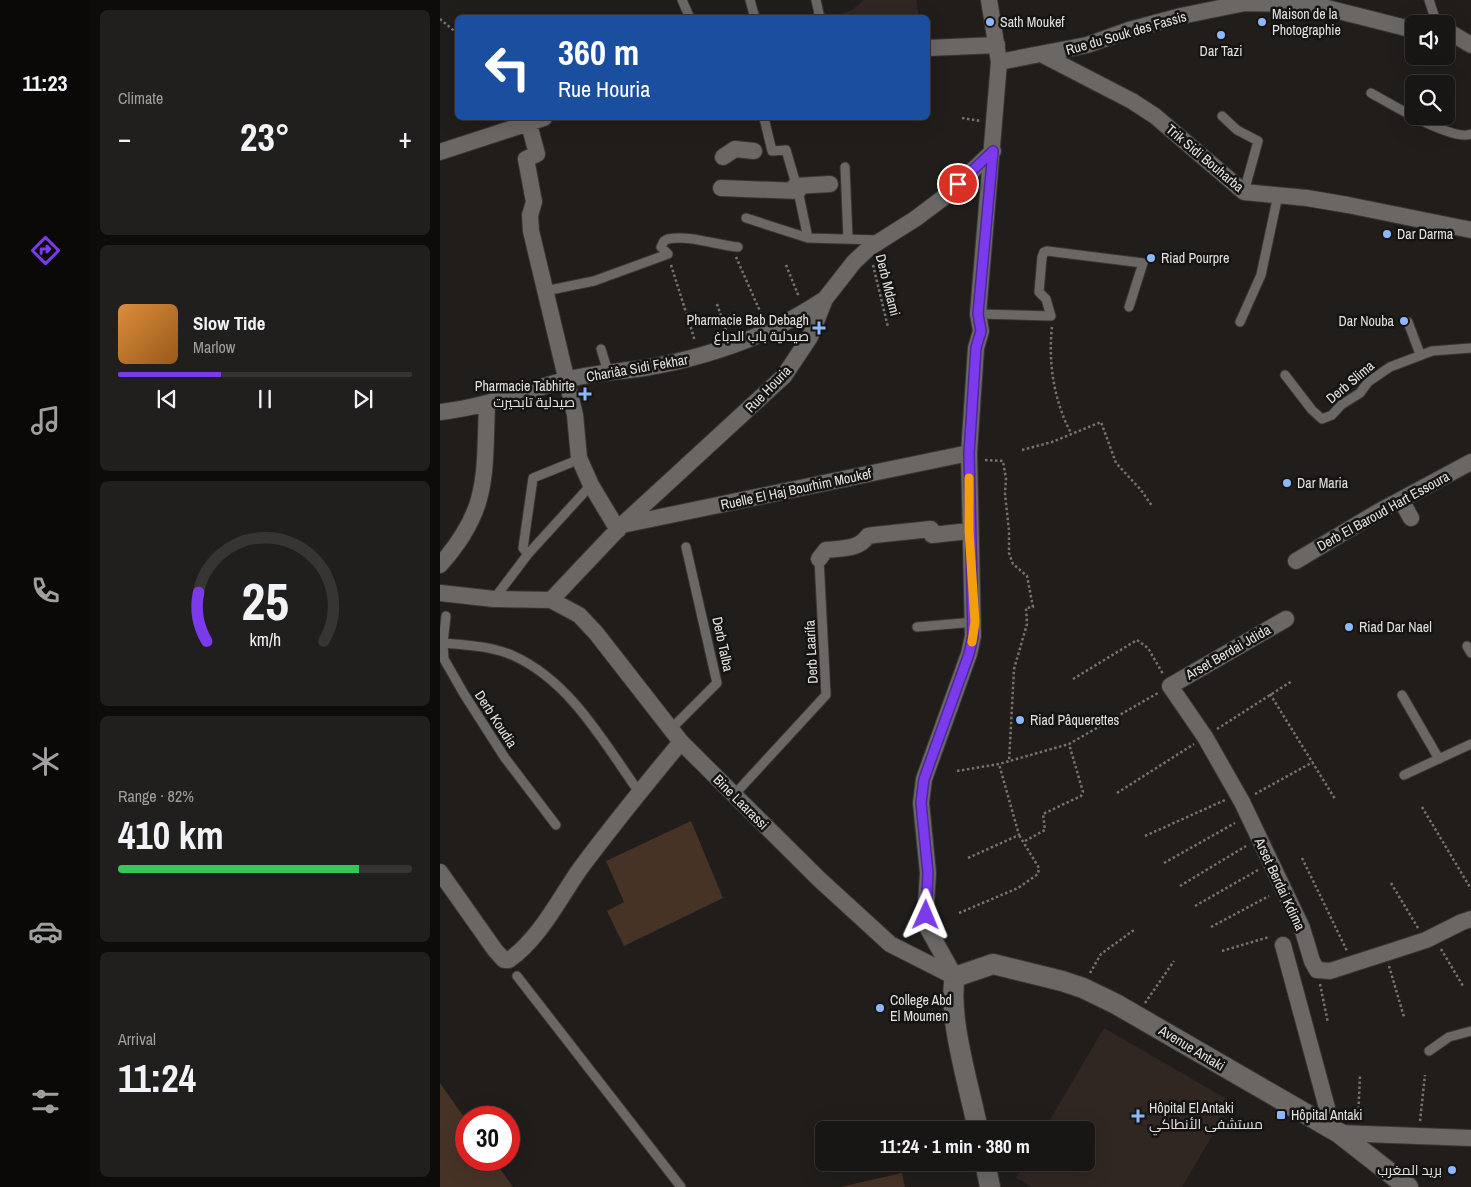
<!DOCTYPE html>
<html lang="en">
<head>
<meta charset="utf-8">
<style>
	:root { --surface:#181614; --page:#211f1d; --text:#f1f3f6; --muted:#9f9fa0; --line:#363534; --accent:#7c3aed }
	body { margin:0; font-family:"Archivo Narrow",Cairo,sans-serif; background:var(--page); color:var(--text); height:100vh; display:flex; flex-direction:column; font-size:19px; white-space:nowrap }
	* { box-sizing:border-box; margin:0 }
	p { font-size:16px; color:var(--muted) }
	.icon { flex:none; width:28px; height:28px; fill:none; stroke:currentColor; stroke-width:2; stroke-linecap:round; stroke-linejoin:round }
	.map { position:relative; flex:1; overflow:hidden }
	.panel { display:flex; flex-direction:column; gap:10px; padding:10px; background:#0d0c0b; width:350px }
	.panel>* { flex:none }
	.banner { position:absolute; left:15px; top:15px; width:475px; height:105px; border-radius:8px; box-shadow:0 5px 20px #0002,0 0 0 1px var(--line); background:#1a4fa0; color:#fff; overflow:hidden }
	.controls { position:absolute; left:965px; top:15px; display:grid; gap:10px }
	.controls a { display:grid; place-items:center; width:50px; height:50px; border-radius:8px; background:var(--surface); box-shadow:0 5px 20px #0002,0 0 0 1px var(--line); font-size:25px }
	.speed { position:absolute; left:15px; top:1106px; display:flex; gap:10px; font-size:25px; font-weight:700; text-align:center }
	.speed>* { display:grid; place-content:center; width:65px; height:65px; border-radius:50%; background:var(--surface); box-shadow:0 5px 20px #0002,0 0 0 1px var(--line); line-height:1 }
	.speed .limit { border:8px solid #d22; background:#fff; color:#111 }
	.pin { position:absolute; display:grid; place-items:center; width:42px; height:42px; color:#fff; margin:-21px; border:2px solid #fff; border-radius:50%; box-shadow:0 1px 5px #0007 }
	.me { position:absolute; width:55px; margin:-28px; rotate:1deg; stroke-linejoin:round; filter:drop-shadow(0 0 4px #0008) }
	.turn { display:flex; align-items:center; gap:18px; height:105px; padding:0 20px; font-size:22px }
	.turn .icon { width:65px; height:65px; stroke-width:2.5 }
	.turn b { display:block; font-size:35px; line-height:42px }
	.big { font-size:38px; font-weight:700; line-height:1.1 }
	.panel .widget { flex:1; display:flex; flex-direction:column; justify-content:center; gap:8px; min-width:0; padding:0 18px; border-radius:8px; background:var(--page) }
	.panel .dial { align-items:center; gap:0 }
	.dial svg { height:130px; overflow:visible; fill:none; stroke:var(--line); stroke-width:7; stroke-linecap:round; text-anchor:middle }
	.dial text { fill:var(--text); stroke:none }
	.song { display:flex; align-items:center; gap:15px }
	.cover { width:60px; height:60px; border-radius:8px; background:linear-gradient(135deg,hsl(30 70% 55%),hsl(30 70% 35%)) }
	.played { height:5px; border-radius:2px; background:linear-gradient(90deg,var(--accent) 35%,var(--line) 35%) }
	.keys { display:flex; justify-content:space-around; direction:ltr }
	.heat { display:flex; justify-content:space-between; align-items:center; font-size:28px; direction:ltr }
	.charge { height:8px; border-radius:4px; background:linear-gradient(90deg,#34c759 82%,var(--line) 0) }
	.trip { position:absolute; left:375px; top:1121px; width:280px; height:50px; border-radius:8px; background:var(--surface); box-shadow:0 5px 20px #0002,0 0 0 1px var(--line); font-weight:700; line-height:50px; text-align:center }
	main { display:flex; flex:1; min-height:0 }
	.dock { display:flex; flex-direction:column; width:90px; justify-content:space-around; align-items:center; background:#0a0908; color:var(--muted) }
	.dock .icon { width:35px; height:35px }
	.dock .current { color:var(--accent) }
	.dock b { font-size:22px; color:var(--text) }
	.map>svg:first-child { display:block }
	.built { fill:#302723 }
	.green { fill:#473226 }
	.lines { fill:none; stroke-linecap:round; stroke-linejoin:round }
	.service-casing { stroke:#393736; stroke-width:11 }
	.minor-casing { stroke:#393736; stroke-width:18 }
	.tertiary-casing { stroke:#393736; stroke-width:22 }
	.path { stroke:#757270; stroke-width:2.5; stroke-dasharray:2.5 2.5; stroke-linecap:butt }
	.service { stroke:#6b6765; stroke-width:9 }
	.minor { stroke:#6b6765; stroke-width:16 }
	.tertiary { stroke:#6b6765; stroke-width:20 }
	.route-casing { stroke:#51269a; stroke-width:12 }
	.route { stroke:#7c3aed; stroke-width:9 }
	.slow { stroke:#f59e0b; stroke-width:9 }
	.poi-dot { fill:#8db9fc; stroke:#161412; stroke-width:2 }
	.labels { text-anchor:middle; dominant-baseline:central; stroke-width:5; stroke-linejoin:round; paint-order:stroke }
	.poi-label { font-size:14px; fill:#e3e1e0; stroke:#161412; text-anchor:start }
	.street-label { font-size:14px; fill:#e3e1e0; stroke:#161412 }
</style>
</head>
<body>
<main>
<nav class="dock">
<b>11:23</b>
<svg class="icon current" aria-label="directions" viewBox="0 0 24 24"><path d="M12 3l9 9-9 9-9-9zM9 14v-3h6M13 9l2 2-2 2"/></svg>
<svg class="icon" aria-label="music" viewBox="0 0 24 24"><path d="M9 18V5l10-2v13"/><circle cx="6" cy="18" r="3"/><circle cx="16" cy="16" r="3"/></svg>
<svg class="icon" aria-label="phone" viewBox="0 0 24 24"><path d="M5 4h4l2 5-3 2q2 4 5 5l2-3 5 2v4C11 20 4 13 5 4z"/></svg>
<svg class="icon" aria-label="climate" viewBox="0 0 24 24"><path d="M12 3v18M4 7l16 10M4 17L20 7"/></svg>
<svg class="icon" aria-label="car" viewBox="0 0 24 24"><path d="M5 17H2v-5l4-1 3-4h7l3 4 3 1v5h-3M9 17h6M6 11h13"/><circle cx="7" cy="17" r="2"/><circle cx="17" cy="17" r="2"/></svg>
<svg class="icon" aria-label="filters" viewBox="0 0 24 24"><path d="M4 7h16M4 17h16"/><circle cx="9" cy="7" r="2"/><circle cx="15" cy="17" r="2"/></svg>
</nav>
<section class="panel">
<div class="widget"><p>Climate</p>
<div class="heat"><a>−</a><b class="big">23°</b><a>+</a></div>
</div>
<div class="widget">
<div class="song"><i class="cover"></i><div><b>Slow Tide</b><p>Marlow</p></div></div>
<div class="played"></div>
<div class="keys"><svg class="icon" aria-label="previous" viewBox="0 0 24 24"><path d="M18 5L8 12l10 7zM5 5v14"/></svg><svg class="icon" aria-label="pause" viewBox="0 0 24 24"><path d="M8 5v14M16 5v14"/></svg><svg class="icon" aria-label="next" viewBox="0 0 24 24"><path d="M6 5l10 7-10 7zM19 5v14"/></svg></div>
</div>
<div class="widget dial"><svg viewBox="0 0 100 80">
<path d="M14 69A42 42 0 1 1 86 69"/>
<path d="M14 69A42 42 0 0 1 9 39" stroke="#7c3aed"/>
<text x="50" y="56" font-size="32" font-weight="700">25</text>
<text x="50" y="72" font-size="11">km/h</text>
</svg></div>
<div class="widget"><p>Range · 82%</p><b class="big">410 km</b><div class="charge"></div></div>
<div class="widget"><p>Arrival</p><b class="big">11:24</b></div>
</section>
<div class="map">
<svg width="1031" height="1187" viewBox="0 0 1031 1187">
	<rect width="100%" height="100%" fill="#201d1b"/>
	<!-- built -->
	<path class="built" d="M 424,0 L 476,0 L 479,17 L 401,17 L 401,14 L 412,10 Z
		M 664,1028 L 792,1102 L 742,1187 L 592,1187 L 576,1178 L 585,1163 L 646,1162 L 646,1130 L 604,1130 Z"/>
	<!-- green -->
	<path class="green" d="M 251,821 L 283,898 L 184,946 L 167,911 L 184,902 L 166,861 Z
		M 0,1083 L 26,1120 L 26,1160 L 54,1160 L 73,1187 L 0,1187 Z
		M 462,1173 L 465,1187 L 400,1187 Z"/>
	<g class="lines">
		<defs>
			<path id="service" d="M 242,0 L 250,18
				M 310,0 L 315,18
				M 376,0 L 380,18
				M 989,0 L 997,24
				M 931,93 C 949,103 1013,142 1031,134
				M 782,116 L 797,130 L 818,141 L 804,192
				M 324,118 L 332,151 L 346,150 L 358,191 L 368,238
				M 405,167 L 408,238
				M 306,218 L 368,238 L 438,240
				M 105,291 L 154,281 L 228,254 L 221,247 L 224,241 L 228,239 C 252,235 275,245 298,247
				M 538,314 L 611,316 L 606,299 L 599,292 L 602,257 L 604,252 L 607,251 L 703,263 L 689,307
				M 800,322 L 821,275 L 838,195
				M 968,322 L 980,354
				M 161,349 L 168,372
				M 845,375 L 872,410 L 882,419 L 892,415 L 901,405 L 920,393 L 928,382 L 950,367 L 992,351 L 1031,348
				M 88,554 L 83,548 L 93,478 L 140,459
				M 54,599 L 88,554 L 151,485
				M 6,616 L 3,643 L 4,659 L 24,694 L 65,758 L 116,825
				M 477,627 L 534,622
				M 3,643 C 26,645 52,646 74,656 C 131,682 164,743 199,792
				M 1027,646 L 1031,653
				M 962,695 L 999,759
				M 230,730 L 277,683 L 246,547
				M 964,775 L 1031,744
				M 293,796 L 386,695 L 379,559
				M 77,976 L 241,1187
				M 989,1051 L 1009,1037 L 1031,1031"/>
			<path id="minor" d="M 1006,30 L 1031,45
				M 488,48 L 557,45
				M 603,55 L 692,101 L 715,116 L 804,192 L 867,198 L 908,205 L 1031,230
				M 559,62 L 647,45 L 689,30 L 741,16 L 805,3 L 871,4 L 974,30
				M 89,124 L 97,154 L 86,159 L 94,202 L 90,215 L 91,231 L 135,415 L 139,458 L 151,485 L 178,530
				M 0,152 L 104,118
				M 283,157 L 295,149 L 314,151
				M 355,186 L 390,184
				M 281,188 L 358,191
				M 0,412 C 44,407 83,392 125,380 C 151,373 178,372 204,368 C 269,357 330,336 385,299
				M 961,500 L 971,518
				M 182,525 L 529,453
				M 379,559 L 386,550 C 402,548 418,550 428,536 L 434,535 L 491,529 L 492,535 L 529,531
				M 856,561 L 938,512 L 1031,462
				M 0,565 C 50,509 44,475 47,405
				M 0,593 L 54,599 L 111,600 L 139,615 L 156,633 L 241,742 L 379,879 L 450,944 L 515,977
				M 111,600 L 182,525 L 344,376 L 370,337 L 385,299 L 414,262 L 429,248 L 475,219 L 507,195 L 553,151
				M 846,619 L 730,686 L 765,737 L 802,802 L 862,928 L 872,961 L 877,970 L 890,971 L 946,953 L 986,940 L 1022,922 L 1031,919
				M 0,872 L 55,950 L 64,960 L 69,960 C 100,938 119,899 140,869 C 172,826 206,784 241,742
				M 843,945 L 893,1130
				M 515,977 L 487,927 L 486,903 L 488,873 L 481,803 L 484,779 L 529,654 L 533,636 L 529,453 L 536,348 L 541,331 L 538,314 L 559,62 L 549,0
				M 899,1133 L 1031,1138"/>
			<path id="tertiary" d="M 538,1130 C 530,1089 507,1016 515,977 L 553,964 L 622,981 L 643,988 L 676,1004 L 899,1133 L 968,1187
				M 545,1162 L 550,1187"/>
		</defs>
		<!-- service casing -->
		<use href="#service" class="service-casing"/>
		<!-- minor casing -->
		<use href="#minor" class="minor-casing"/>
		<!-- tertiary casing -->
		<use href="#tertiary" class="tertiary-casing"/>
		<!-- path -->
		<path class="path" d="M 0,19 L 18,34
			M 522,118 L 541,121
			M 296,257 L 323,318
			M 231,265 L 255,341
			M 346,265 L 359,297
			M 433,265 L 448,327
			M 277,304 L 286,331
			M 612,327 C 608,363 614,401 631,433
			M 582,450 L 612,442 L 661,422 L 676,463 L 701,490 L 712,506
			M 545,460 L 563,461 L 566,479 L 565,494 L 569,531 L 569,553 L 573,564 L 587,576 L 593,607 L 586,608 L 587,624 L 574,669 L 569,762
			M 633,679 L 697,640 L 708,648 L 723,674
			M 830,694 L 895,799
			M 777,729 L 852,681
			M 517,771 L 559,764 L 629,744 L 718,693
			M 677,793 L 754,744
			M 815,794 L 873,762
			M 982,807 L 1031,889
			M 705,836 L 785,800
			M 585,841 L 605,830 L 603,814 L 641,796 L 643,792 L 629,744
			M 528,858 L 579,835 L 559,764
			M 862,858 L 907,951
			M 724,863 L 795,823
			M 951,883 L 978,928
			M 740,886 L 806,846
			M 755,906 L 818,870
			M 519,913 L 578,888 L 598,874 L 599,868 L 579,835
			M 771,927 L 829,896
			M 1001,949 L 1023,986
			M 782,951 L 829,937
			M 949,966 L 964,1017
			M 650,973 L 661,954 L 694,930
			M 880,984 L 888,1023
			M 705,1003 L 734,961
			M 918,1119 L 920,1076
			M 980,1121 L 985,1075"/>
		<!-- service -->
		<use href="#service" class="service"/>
		<!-- minor -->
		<use href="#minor" class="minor"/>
		<!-- tertiary -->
		<use href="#tertiary" class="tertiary"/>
	</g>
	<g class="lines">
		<defs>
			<path id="route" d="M 486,915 L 488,873 L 481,803 L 484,779 L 529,654 L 533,636 L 529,453 L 536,348 L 541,331 L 538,314 L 553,151 L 518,184"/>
		</defs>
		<!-- route casing -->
		<use href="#route" class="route-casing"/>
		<!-- route -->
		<use href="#route" class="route"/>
		<!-- slow -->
		<path class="slow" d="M 529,478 L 529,531 L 535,622 L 532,642"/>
	</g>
	<!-- markers -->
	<g class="poi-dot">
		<circle cx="550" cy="22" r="5"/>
		<circle cx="822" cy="22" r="5"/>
		<circle cx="781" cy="35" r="5"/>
		<circle cx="947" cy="234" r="5"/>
		<circle cx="711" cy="258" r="5"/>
		<circle cx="964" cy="321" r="5"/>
		<path d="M376.5 320.5h5v5h5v5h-5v5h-5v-5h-5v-5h5z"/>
		<path d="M142.5 386.5h5v5h5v5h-5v5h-5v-5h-5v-5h5z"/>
		<circle cx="847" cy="483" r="5"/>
		<circle cx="909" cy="627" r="5"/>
		<circle cx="580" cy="720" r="5"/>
		<circle cx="440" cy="1008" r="5"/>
		<rect x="836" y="1110" width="10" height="10" rx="2.5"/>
		<path d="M695.5 1108.5h5v5h5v5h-5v5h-5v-5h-5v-5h5z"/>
		<circle cx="1012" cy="1170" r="5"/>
	</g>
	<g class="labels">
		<!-- poi labels -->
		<g class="poi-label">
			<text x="832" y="14">Maison de la<tspan x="832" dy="16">Photographie</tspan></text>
			<text x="560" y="22">Sath Moukef</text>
			<text x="781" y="51" text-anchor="middle">Dar Tazi</text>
			<text x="957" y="234">Dar Darma</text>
			<text x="721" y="258">Riad Pourpre</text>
			<text x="369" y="320" text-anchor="end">Pharmacie Bab Debagh<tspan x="369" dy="16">صيدلية باب الدباغ</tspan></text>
			<text x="954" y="321" text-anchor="end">Dar Nouba</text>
			<text x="135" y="386" text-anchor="end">Pharmacie Tabhirte<tspan x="135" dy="16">صيدلية تابحيرت</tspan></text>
			<text x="857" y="483">Dar Maria</text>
			<text x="919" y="627">Riad Dar Nael</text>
			<text x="590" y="720">Riad Pâquerettes</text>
			<text x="450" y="1000">College Abd<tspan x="450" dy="16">El Moumen</tspan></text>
			<text x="709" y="1108">Hôpital El Antaki<tspan x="709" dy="16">مستشفى الأنطاكي</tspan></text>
			<text x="851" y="1115">Hôpital Antaki</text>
			<text x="1002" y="1170" text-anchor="end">بريد المغرب</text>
		</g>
		<!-- street labels -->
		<g class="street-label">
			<text transform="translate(686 33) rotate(-16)">Rue du Souk des Fassis</text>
			<text transform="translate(765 158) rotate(40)">Trik Sidi Bouharba</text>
			<text transform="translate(448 285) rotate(76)">Derb Mdami</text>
			<text transform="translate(197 368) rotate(-10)">Chariâa Sidi Fekhar</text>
			<text transform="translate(910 382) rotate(-40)">Derb Slima</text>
			<text transform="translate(328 389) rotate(-46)">Rue Houria</text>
			<text transform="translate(356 489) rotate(-12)">Ruelle El Haj Bourhim Moukef</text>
			<text transform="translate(943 511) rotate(-29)">Derb El Baroud Hart Essoura</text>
			<text transform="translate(283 644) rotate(78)">Derb Talba</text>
			<text transform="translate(371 652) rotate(-93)">Derb Laarifa</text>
			<text transform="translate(788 652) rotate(-30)">Arset Berdai Jdida</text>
			<text transform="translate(56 719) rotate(57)">Derb Koudia</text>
			<text transform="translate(301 802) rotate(45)">Bine Laarassi</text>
			<text transform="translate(840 884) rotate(65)">Arset Berdai Kdima</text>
			<text transform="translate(752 1048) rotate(31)">Avenue Antaki</text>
		</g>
	</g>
</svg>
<div class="controls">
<a><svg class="icon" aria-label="sound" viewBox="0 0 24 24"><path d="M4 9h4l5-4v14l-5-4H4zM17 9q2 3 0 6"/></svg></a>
<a><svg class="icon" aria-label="search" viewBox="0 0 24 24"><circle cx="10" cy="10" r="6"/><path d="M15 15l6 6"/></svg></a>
</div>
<div class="speed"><div class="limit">30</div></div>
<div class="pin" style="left:518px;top:184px;background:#d93025"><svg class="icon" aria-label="arrive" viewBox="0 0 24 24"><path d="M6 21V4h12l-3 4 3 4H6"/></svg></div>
<svg class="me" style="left:486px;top:915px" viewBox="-20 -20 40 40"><path d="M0-17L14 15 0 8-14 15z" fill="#7c3aed" stroke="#fff" stroke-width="4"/></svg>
<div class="trip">11:24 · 1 min · 380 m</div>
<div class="banner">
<div class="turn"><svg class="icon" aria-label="left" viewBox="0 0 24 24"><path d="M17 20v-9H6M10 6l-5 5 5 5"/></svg><div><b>360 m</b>Rue Houria</div></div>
</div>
</div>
</main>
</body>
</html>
